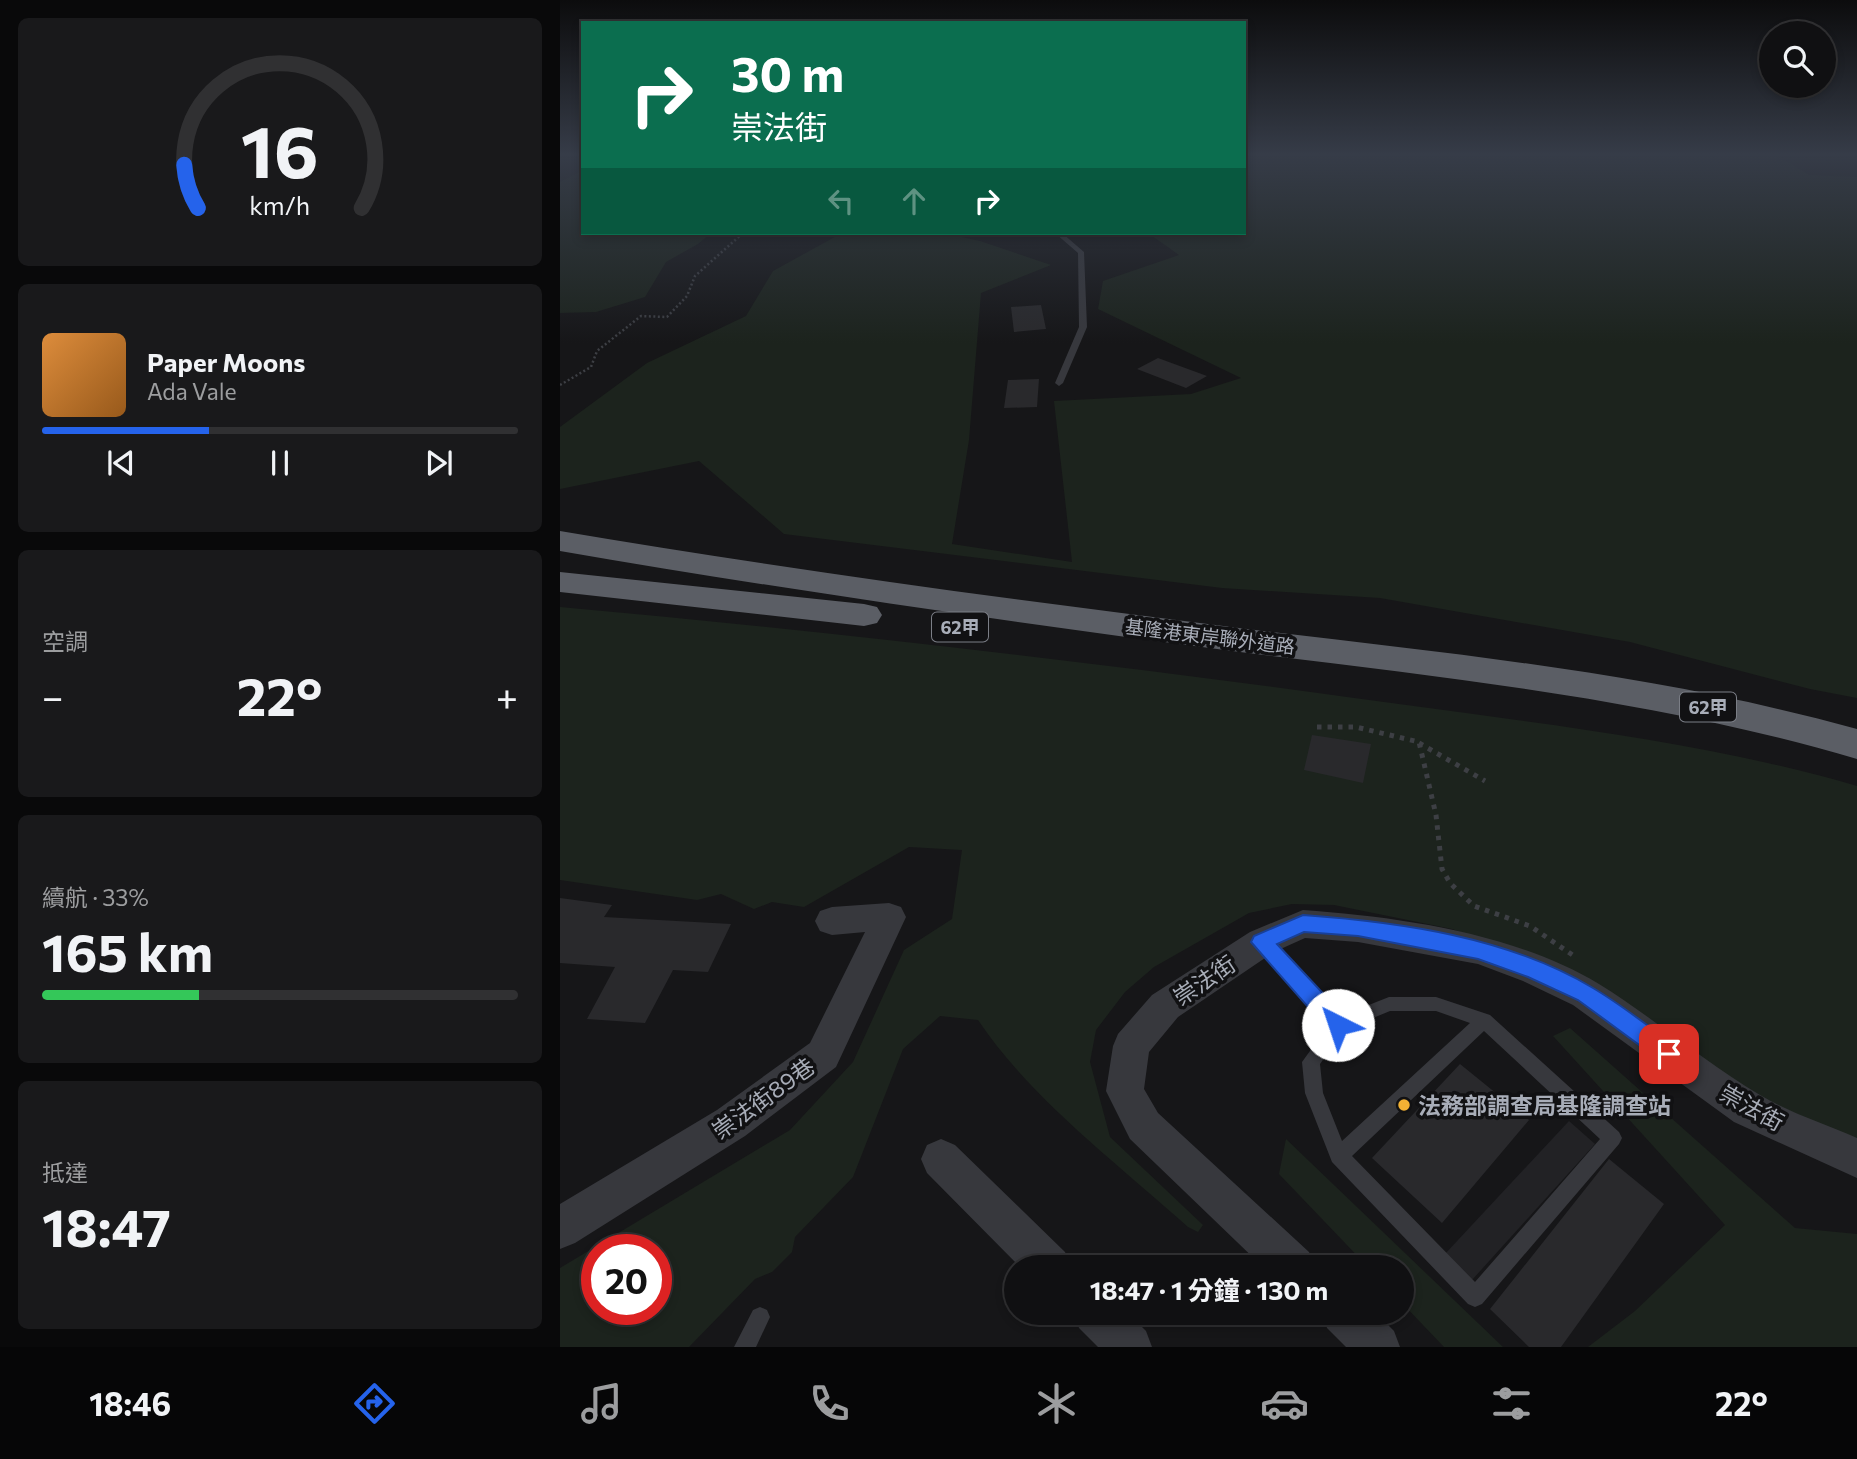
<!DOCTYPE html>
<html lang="zh-TW">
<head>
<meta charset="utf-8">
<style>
	:root { --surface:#101012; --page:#19191b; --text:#f1f3f6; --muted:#9c9d9f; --line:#303032; --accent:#2563eb }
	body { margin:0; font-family:Commissioner,"Noto Sans TC",sans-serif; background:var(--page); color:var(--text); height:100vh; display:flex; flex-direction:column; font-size:26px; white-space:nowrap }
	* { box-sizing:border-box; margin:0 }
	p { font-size:23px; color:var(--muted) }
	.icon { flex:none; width:38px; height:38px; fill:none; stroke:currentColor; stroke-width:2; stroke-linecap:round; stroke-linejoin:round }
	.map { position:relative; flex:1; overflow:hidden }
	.details { display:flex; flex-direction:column; gap:18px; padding:18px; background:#09090a; width:560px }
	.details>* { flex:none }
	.guide { position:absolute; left:21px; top:21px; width:665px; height:214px; border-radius:0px; box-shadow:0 4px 10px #0003,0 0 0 2px var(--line); background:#0b6e4f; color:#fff; overflow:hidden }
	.tools { position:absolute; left:1199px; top:21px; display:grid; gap:14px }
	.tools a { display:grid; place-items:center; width:77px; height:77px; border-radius:50%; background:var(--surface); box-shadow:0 4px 10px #0003,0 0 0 2px var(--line); font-size:35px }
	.speed { position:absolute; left:21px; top:1234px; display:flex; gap:14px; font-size:35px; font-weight:700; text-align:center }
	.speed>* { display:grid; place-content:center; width:91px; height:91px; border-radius:50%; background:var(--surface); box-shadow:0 4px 10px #0003,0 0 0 2px var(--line); line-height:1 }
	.speed .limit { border:10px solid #d22; background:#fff; color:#111 }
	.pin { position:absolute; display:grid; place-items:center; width:60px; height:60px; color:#fff; margin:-30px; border-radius:14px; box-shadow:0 4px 10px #0006 }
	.me { position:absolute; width:77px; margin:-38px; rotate:319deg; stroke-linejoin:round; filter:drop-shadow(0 0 5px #0008) }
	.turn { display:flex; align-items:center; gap:24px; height:147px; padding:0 35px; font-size:32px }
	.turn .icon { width:91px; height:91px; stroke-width:2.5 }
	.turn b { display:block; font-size:49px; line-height:60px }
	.lanes { display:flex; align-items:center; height:66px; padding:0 35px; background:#0003; justify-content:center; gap:35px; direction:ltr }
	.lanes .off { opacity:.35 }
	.big { font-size:52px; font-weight:700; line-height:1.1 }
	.details .widget { flex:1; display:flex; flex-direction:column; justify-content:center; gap:10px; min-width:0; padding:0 24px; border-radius:10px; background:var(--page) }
	.details .dial { align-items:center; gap:0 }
	.dial svg { height:182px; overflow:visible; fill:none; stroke:var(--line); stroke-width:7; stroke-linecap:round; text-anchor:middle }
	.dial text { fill:var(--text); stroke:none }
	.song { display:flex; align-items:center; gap:21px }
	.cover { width:84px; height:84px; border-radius:10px; background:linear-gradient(135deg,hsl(30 70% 55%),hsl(30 70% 35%)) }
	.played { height:7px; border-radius:4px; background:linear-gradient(90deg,var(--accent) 35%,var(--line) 35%) }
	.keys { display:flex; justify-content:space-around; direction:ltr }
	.heat { display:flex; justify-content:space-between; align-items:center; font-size:38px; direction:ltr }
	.charge { height:10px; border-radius:5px; background:linear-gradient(90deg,#34c759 33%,var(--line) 0) }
	.trip { position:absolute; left:444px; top:1255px; width:410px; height:70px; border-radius:35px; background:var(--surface); box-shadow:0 4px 10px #0003,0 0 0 2px var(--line); font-weight:700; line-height:70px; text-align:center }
	.tabs { display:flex; height:112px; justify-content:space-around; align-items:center; background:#060607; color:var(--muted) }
	.tabs .icon { width:49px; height:49px }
	.tabs .selected { color:var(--accent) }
	.tabs b { font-size:32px; color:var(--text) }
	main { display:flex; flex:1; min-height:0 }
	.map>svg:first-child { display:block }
	.built { fill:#222225 }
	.green { fill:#1c231d; fill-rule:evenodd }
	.building { fill:#29292c }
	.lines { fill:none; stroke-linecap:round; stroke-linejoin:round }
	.path-far1 { stroke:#3d3f44; stroke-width:2.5; stroke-dasharray:2 2.5; stroke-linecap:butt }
	.path { stroke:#3d3f44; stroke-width:5; stroke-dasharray:4.5 6; stroke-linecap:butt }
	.service { fill:#37383d; fill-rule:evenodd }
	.minor { fill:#37383d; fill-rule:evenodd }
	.trunk { fill:#5b5e65; fill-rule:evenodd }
	.route { fill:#2563eb; stroke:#184099; stroke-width:2 }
	.poi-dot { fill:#f2b134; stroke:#111113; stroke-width:2.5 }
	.labels { text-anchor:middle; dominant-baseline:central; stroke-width:7; stroke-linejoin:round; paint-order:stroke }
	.shield { fill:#111113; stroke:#7b7e86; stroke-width:2 }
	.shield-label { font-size:18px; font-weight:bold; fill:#a8adb8 }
	.street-label { font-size:19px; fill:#a8adb8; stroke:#111113 }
	.near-street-label { font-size:23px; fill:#a8adb8; stroke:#111113 }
	.near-poi-label { font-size:23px; font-weight:bold; fill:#a8adb8; stroke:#111113; text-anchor:start }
</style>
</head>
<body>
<main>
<section class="details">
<div class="widget dial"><svg viewBox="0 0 100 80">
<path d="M14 69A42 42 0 1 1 86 69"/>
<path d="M14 69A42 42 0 0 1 8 50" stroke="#2563eb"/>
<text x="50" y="56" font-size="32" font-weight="700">16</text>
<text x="50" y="72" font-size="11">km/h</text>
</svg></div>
<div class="widget">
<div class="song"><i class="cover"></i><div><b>Paper Moons</b><p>Ada Vale</p></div></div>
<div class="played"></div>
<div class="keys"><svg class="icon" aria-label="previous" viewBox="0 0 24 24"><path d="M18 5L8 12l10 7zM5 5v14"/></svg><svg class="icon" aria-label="pause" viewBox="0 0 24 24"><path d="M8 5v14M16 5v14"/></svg><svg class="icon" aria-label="next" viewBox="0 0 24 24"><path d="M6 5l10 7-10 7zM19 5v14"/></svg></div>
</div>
<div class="widget"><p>空調</p>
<div class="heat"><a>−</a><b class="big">22°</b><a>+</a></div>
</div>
<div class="widget"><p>續航 · 33%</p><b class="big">165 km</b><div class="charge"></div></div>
<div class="widget"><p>抵達</p><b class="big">18:47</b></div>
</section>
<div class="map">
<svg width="1297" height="1347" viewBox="0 0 1297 1347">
	<rect width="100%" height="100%" fill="#161618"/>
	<!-- built -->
	<path class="built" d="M 1009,1121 L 1035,1144 L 912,1280 L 885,1254 Z"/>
	<!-- green -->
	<path class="green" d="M 684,155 L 1228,155 L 1220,157 L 1249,175 L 1297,177 L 1297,698 L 1250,689 L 1070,642 L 820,598 L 662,588 L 224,534 L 139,461 L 0,489 L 0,427 L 87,363 L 186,316 L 213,271 L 282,233 L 383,233 L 420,241 L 491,265 L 421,293 L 409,440 L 392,544 L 512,562 L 494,401 L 631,394 L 681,378 L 538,309 L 543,281 L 619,255 L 588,233 L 684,233 Z
		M 23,170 L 23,233 L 151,233 L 138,244 L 106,262 L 85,297 L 36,312 L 0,313 L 0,182 Z
		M 0,607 C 275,632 550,664 824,702 C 982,724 1143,741 1297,786 L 1297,1141 L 1199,1097 L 998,965 L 892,929 L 774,905 L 732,904 L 689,913 L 594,967 L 565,992 L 536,1030 L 530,1062 L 550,1137 L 643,1225 L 638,1232 L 628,1227 C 557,1163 471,1099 418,1020 L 380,1016 L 343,1049 L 293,1177 L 235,1237 L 232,1252 L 212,1272 L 195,1279 L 129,1347 L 0,1347 L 0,1268 L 230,1130 L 293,1062 L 344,950 L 392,919 L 402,850 L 349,847 L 244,907 L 212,902 L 194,909 L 161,894 L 137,900 L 0,880 ZM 37,1250 L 96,1250 L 96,1309 L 37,1309 Z
		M 1010,1028 L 1235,1228 L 1297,1234 L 1297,1347 L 1028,1347 L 1075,1311 L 1165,1225 L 993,1036 Z
		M 726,1139 L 943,1347 L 884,1347 L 842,1303 L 842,1267 L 808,1267 L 719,1174 Z"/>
	<!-- building -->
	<path class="building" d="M 481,305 L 486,329 L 454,332 L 451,307 Z
		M 598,358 L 647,376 L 626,388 L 577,369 Z
		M 479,379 L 477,407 L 444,408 L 448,380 Z
		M 752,735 L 811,744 L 803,783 L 744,770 Z
		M 0,898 L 52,905 L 44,917 L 171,924 L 148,972 L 113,970 L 85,1023 L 27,1019 L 55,967 L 0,963 Z
		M 900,1064 L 969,1120 L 882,1223 L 812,1158 Z
		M 1049,1159 L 1104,1204 L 1001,1347 L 969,1347 L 930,1309 Z"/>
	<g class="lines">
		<!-- path-far1 -->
		<path class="path-far1" d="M 0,385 L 31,367 L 37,351 L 81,316 L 107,317 L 127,296 L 135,276 L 183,233"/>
		<!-- path -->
		<path class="path" d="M 757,727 L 796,727 L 859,742 L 876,815 L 882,869 L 890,883 L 914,906 L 970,926 L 1014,956
			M 859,743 L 925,781"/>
		<!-- service -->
		<path class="service" d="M 495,233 L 502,233 L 524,252 L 527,327 L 503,383 L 499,386 L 495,383 L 519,327 L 518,253 Z
			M 702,935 L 708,937 L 781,1016 L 829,997 L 876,997 L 930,1015 L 1059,1132 L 1062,1138 L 1059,1144 L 922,1304 L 915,1307 L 908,1304 L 772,1162 L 745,1093 L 742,1062 L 768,1026 L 696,947 L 694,942 L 696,937 ZM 830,1011 L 876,1011 L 910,1023 L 782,1141 L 763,1093 L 760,1064 L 784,1030 ZM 924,1031 L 1040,1139 L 915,1282 L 792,1156 Z
			M 200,1307 L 207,1310 L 210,1317 L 196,1347 L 174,1347 L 193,1310 Z"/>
		<!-- minor -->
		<path class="minor" d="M 329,903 L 341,907 L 346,917 L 276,1067 L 185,1136 L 15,1243 L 0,1249 L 0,1204 L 157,1110 L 250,1043 L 305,932 L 272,935 L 260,931 L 255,921 L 260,911 L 272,907 Z
			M 743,910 C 840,917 954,933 1039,984 C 1094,1018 1144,1062 1200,1095 C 1230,1113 1265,1124 1297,1138 L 1297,1178 L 1174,1122 L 1013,1005 L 963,981 L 918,964 L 798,942 L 745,938 L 714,952 L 618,1017 L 589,1052 L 584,1089 L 598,1113 L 749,1252 L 755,1267 L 703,1267 L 570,1139 L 546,1091 L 553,1046 L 558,1034 L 592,995 L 690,932 Z
			M 381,1139 L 395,1145 L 505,1252 L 511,1267 L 460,1267 L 367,1173 L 361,1159 L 367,1145 Z
			M 513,1312 L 567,1312 L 586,1331 L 592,1347 L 538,1347 L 519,1328 Z
			M 761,1312 L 815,1312 L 834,1331 L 840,1347 L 786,1347 L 767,1328 Z"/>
		<!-- trunk -->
		<path class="trunk" d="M 0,531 C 226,569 452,600 679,628 C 887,653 1095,673 1297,729 L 1297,759 C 1094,699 889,678 680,652 C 452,622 226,590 0,551 Z
			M 0,572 L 304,604 L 317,607 L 322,615 L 317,623 L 304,626 L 0,592 Z"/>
	</g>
	<!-- sky -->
	<linearGradient id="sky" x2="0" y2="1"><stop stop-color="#0c0c0d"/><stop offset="0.45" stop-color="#363c48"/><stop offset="1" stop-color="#363c48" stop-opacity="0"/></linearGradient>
	<rect width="1297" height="343" fill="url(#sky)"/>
	<!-- route -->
	<path class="route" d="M 743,915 C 840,922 948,937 1033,988 C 1062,1005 1089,1027 1117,1047 L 1120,1054 L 1117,1061 L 1109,1064 L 1101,1061 L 1018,1000 L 968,977 L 918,959 L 798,936 L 744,932 L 717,944 L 786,1018 L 789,1025 L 786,1032 L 778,1035 L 770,1032 L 691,942 L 694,936 Z"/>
	<!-- markers -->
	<circle class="poi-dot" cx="844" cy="1105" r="7"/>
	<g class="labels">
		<!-- shield labels -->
		<g class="shield">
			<rect x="372" y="612.5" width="56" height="29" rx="5"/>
			<rect x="1120" y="692.5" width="56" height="29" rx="5"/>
		</g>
		<g class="shield-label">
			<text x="400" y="627">62甲</text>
			<text x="1148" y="707">62甲</text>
		</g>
		<!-- street labels -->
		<g class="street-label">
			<text transform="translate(650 636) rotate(7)">基隆港東岸聯外道路</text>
		</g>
		<!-- near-street labels -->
		<g class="near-street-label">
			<text transform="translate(644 980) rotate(-34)">崇法街</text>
			<text transform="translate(203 1098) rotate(-36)">崇法街89巷</text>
			<text transform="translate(1192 1107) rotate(29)">崇法街</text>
		</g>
		<!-- near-poi labels -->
		<g class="near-poi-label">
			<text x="858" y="1105">法務部調查局基隆調查站</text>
		</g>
	</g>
</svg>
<div class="tools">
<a><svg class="icon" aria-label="search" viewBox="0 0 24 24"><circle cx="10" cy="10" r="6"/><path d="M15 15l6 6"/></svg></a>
</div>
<div class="speed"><div class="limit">20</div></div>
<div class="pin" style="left:1109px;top:1054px;background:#d93025"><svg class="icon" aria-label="arrive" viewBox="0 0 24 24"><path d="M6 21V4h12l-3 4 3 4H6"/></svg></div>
<svg class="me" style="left:778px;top:1025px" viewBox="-20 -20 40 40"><circle r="19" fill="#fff"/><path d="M0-13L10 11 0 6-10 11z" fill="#2563eb"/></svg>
<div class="trip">18:47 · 1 分鐘 · 130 m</div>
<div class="guide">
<div class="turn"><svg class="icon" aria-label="right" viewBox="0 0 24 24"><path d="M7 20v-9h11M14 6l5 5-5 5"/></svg><div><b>30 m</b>崇法街</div></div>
<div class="lanes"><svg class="icon off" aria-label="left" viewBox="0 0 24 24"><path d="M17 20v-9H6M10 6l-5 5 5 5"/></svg><svg class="icon off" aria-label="ahead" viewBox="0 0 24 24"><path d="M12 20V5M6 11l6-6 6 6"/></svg><svg class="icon" aria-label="right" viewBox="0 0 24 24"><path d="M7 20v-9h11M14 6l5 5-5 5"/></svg></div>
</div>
</div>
</main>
<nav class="tabs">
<b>18:46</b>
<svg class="icon selected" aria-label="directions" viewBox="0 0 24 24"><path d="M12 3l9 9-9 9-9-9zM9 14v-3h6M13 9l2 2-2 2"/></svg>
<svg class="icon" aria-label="music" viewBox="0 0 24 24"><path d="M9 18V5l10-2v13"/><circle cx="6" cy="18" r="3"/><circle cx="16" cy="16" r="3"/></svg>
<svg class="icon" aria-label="phone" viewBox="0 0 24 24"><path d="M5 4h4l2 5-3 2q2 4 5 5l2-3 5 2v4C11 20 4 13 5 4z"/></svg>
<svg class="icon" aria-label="climate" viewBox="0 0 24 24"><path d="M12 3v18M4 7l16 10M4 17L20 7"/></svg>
<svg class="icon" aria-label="car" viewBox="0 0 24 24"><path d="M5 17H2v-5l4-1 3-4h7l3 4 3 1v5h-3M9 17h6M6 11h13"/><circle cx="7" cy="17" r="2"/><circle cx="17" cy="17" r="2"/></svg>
<svg class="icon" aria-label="filters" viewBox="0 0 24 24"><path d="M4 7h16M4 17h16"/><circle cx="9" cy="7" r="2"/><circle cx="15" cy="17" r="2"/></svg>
<b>22°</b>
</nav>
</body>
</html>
